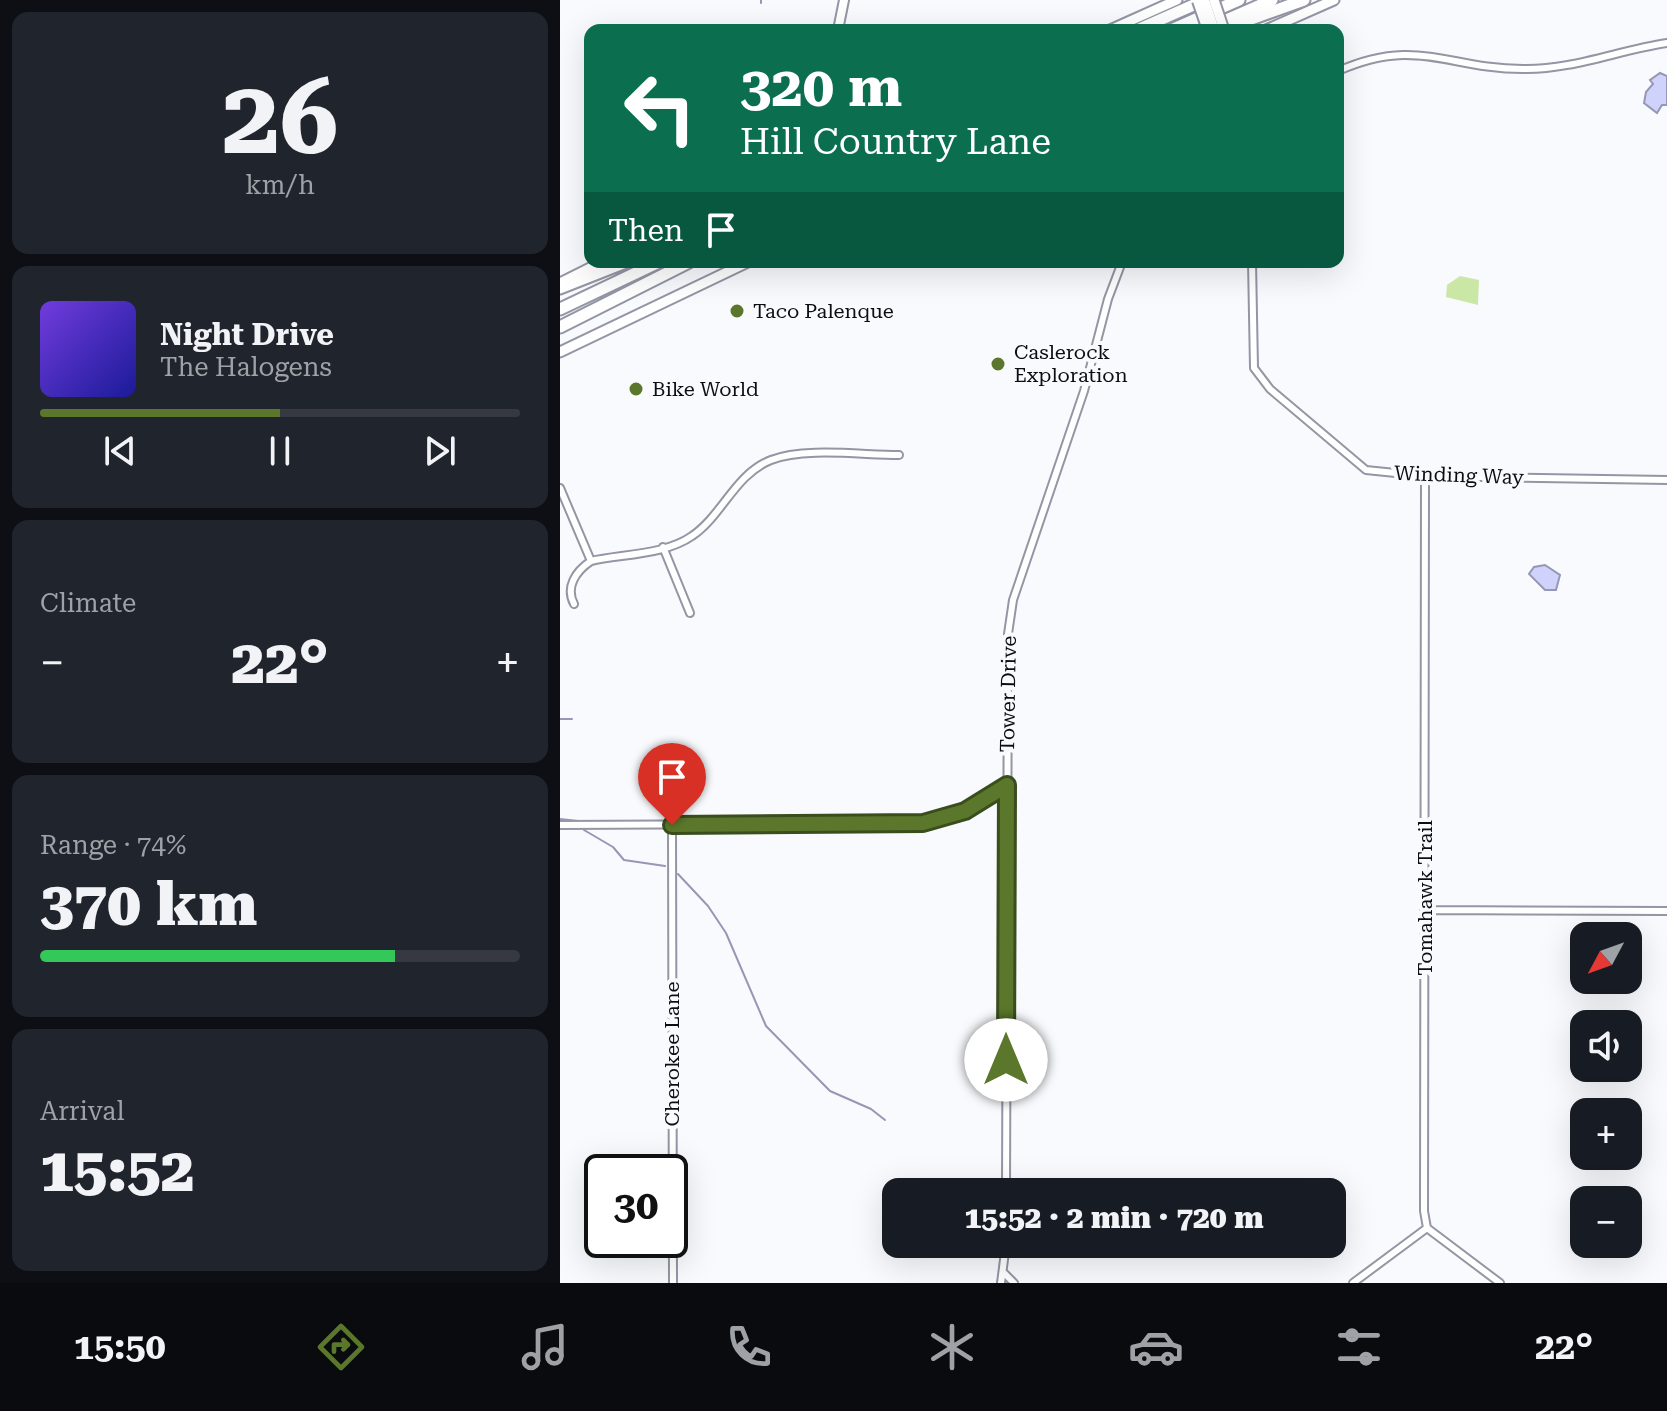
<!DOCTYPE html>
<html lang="en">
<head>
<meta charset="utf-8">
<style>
	:root { --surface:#171b24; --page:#20242c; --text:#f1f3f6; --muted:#9ea1a6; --line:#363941; --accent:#5a772b }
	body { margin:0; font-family:"Roboto Serif",serif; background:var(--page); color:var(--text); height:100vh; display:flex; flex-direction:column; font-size:30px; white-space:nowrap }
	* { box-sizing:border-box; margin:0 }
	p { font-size:26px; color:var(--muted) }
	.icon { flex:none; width:44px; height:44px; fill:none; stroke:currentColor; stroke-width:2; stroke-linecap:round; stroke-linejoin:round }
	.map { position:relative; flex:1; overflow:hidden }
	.details { display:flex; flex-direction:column; gap:12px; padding:12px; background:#0d0f14; width:560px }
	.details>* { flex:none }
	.top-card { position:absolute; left:24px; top:24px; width:760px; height:244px; border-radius:16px; box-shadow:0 8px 32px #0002; background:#0b6e4f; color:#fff; overflow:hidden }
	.needle { width:52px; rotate:229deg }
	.buttons { position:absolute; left:1010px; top:922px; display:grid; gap:16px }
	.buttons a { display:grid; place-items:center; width:72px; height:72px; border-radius:16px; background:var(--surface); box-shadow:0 8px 32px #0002; font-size:40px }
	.speed { position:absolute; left:24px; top:1154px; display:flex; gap:16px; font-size:40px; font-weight:700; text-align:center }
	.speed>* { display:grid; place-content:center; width:104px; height:104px; border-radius:50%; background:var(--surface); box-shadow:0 8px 32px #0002; line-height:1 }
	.speed .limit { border:4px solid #111; border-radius:12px; background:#fff; color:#111 }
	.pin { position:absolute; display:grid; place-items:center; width:68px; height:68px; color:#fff; margin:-82px -34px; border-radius:50% 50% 50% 0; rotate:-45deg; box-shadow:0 0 8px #0007 }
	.pin .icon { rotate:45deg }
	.me { position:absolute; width:88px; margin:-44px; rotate:0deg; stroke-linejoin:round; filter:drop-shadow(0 0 6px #0008) }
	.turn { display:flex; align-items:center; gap:28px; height:168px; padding:0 24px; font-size:36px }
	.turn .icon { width:104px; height:104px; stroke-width:2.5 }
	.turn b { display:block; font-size:56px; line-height:68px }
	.then { display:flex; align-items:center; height:76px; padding:0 24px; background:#0003; gap:16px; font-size:30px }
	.big { font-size:60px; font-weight:800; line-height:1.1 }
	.details .card { flex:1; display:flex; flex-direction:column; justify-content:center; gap:12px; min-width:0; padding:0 28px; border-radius:16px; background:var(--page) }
	.details .dial { align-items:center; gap:0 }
	.dial b { font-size:104px; line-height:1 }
	.song { display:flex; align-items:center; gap:24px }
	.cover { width:96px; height:96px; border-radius:12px; background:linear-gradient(135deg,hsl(260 70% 55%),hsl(240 70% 35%)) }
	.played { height:8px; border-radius:4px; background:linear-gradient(90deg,var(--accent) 50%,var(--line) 50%) }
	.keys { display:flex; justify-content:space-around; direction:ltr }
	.heat { display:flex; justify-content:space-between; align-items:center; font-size:44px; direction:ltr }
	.charge { height:12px; border-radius:6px; background:linear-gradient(90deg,#34c759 74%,var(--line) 0) }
	.trip { position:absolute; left:322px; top:1178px; width:464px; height:80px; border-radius:16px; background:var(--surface); box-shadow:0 8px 32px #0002; font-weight:800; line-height:80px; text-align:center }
	.dock { display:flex; height:128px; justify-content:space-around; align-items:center; background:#090b0e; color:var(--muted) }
	.dock .icon { width:56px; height:56px }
	.dock .current { color:var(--accent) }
	.dock b { font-size:36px; color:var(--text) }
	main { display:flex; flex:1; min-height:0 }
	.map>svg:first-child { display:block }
	.green { fill:#cae7a6 }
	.water { fill:#cfd2fa; stroke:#9597b5; stroke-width:2 }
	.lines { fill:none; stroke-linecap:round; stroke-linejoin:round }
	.stream { stroke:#9597b5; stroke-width:2 }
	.minor-casing { stroke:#9495a5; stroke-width:10 }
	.tertiary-casing { stroke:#9495a5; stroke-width:12 }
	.secondary-casing { stroke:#9495a5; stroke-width:13 }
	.motorway-casing { stroke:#9495a5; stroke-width:15 }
	.minor { stroke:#fff; stroke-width:6 }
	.tertiary { stroke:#fff; stroke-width:8 }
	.secondary { stroke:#fff; stroke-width:9 }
	.motorway { stroke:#fff; stroke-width:11 }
	.tertiary-bridge-casing { stroke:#9495a5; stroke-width:12; stroke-linecap:butt }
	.secondary-bridge-casing { stroke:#9495a5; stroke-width:13; stroke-linecap:butt }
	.tertiary-bridge { stroke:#fff; stroke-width:8 }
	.secondary-bridge { stroke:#fff; stroke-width:9 }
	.route-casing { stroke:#3a4d1c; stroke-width:20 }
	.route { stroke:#5a772b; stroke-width:14 }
	.poi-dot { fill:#5a772b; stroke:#f9fafd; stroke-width:3 }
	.labels { text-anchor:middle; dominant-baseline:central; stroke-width:8; stroke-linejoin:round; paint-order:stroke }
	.poi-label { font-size:20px; fill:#0d0d13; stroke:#f9fafd; text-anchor:start }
	.street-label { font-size:20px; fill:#0d0d13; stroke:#f9fafd }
</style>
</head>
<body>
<main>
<section class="details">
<div class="card dial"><b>26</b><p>km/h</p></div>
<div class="card">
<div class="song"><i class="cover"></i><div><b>Night Drive</b><p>The Halogens</p></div></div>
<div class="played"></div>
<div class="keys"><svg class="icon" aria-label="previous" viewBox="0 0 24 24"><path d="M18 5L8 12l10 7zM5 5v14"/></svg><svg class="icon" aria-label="pause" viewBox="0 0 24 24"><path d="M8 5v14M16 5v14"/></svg><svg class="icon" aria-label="next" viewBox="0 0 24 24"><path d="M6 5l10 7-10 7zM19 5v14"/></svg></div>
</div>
<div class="card"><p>Climate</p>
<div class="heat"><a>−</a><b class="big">22°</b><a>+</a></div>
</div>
<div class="card"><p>Range · 74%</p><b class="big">370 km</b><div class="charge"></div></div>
<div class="card"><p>Arrival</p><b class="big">15:52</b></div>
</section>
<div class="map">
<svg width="1107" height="1283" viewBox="0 0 1107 1283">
	<rect width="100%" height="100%" fill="#f9fafd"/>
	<!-- green -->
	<path class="green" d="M 900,276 L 919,280 L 918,305 L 886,297 L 887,285 Z"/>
	<!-- water -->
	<path class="water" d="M 1100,73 L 1107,76 L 1107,105 L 1102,105 L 1097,113 L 1084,103 L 1086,92 L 1093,84 L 1090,80 Z
		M 985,565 L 1000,575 L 996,590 L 985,590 L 969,574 L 974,567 Z"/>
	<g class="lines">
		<!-- stream -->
		<path class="stream" d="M 201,0 L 201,3
			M 0,719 L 12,719
			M 0,819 L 18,821
			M 24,830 L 53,847 L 64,860 L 105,866
			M 118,874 L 148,906 L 166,933 L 206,1026 L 270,1091 L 311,1109 L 325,1120"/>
		<defs>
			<path id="minor" d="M 778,71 C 857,36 888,69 963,69 C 1012,70 1059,50 1107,43
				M 692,262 L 694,368 L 710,389 L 806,470 L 865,476 L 1107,480
				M 865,476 L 864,1211 L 867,1228 L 940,1283
				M 0,488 L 31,561
				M 103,547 L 130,613
				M 14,604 C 5,587 16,571 31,561 C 62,554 105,555 132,536 C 162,516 175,474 211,460 C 244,447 302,455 339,455
				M 0,825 L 363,823 L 405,811 L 447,785
				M 112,825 L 113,1283
				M 864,910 L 1107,911
				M 446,1192 L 448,634 L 453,600 L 524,391 L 548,299 L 562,262
				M 443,1272 L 454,1283
				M 441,1283 L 446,1244
				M 793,1283 L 867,1228"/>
			<path id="tertiary" d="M 278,30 L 284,0"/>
			<path id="secondary" d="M 550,30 L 617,0
				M 706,30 L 774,0
				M 0,283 L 42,262
				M 0,352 L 188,262"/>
			<path id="motorway" d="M 657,24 L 712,0
				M 655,25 L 669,27 L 744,0
				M 577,30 L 645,0
				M 611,30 L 679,0
				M 0,288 L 66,262
				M 0,309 L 99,262
				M 0,327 L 129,262"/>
		</defs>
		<!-- minor casing -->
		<use href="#minor" class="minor-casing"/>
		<!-- tertiary casing -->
		<use href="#tertiary" class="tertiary-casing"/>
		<!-- secondary casing -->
		<use href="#secondary" class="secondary-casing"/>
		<!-- motorway casing -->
		<use href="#motorway" class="motorway-casing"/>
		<!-- minor -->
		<use href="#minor" class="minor"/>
		<!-- tertiary -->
		<use href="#tertiary" class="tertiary"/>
		<!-- secondary -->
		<use href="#secondary" class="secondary"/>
		<!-- motorway -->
		<use href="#motorway" class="motorway"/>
		<defs>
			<path id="tertiary-bridge" d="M 645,0 L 655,30
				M 637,1 L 647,30"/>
			<path id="secondary-bridge" d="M 654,0 L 664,30"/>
		</defs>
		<!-- tertiary-bridge casing -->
		<use href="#tertiary-bridge" class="tertiary-bridge-casing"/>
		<!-- secondary-bridge casing -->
		<use href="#secondary-bridge" class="secondary-bridge-casing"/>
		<!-- tertiary-bridge -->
		<use href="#tertiary-bridge" class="tertiary-bridge"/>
		<!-- secondary-bridge -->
		<use href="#secondary-bridge" class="secondary-bridge"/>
	</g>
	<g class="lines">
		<defs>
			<path id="route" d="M 112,825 L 363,823 L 405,811 L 447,785 L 446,1060"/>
		</defs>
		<!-- route casing -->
		<use href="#route" class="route-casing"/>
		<!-- route -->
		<use href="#route" class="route"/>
	</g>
	<!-- markers -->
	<g class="poi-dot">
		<circle cx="177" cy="311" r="8"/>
		<circle cx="438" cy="364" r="8"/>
		<circle cx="76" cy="389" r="8"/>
	</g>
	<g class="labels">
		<!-- poi labels -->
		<g class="poi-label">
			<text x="193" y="311">Taco Palenque</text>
			<text x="454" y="352">Caslerock<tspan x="454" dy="23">Exploration</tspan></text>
			<text x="92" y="389">Bike World</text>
		</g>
		<!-- street labels -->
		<g class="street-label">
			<text transform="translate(899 475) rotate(2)">Winding Way</text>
			<text transform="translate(448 694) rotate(-89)">Tower Drive</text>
			<text transform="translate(865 898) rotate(-90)">Tomahawk Trail</text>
			<text transform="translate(112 1054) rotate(-90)">Cherokee Lane</text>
		</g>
	</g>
</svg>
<div class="buttons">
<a><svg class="needle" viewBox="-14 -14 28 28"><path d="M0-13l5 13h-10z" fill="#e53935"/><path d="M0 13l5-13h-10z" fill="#9ea1a6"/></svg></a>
<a><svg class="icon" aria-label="sound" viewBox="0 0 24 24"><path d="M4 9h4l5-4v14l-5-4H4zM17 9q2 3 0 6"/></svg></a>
<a>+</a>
<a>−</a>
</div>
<div class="speed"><div class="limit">30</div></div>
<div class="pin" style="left:112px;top:825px;background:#d93025"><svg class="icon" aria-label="arrive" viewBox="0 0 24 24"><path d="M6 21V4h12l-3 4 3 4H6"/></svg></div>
<svg class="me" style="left:446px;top:1060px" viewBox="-20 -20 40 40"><circle r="19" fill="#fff"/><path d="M0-13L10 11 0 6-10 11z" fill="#5a772b"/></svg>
<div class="trip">15:52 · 2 min · 720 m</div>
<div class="top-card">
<div class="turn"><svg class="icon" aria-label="left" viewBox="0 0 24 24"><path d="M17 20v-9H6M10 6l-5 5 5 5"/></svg><div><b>320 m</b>Hill Country Lane</div></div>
<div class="then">Then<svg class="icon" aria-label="arrive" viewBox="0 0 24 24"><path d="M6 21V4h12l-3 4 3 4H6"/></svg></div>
</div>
</div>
</main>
<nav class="dock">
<b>15:50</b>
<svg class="icon current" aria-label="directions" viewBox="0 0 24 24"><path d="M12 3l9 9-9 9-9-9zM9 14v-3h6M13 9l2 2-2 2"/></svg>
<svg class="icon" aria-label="music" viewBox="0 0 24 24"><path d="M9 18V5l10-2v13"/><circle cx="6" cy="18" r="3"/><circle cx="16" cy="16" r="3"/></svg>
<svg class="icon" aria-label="phone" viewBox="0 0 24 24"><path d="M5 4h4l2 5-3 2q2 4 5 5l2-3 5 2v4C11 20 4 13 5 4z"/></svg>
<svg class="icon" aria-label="climate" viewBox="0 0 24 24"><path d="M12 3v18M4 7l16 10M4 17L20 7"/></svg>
<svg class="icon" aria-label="car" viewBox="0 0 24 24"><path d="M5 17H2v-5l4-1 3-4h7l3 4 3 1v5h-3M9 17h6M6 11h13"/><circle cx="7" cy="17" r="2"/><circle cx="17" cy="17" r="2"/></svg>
<svg class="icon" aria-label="filters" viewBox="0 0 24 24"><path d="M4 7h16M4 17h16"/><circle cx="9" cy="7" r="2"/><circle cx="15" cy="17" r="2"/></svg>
<b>22°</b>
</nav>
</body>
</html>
